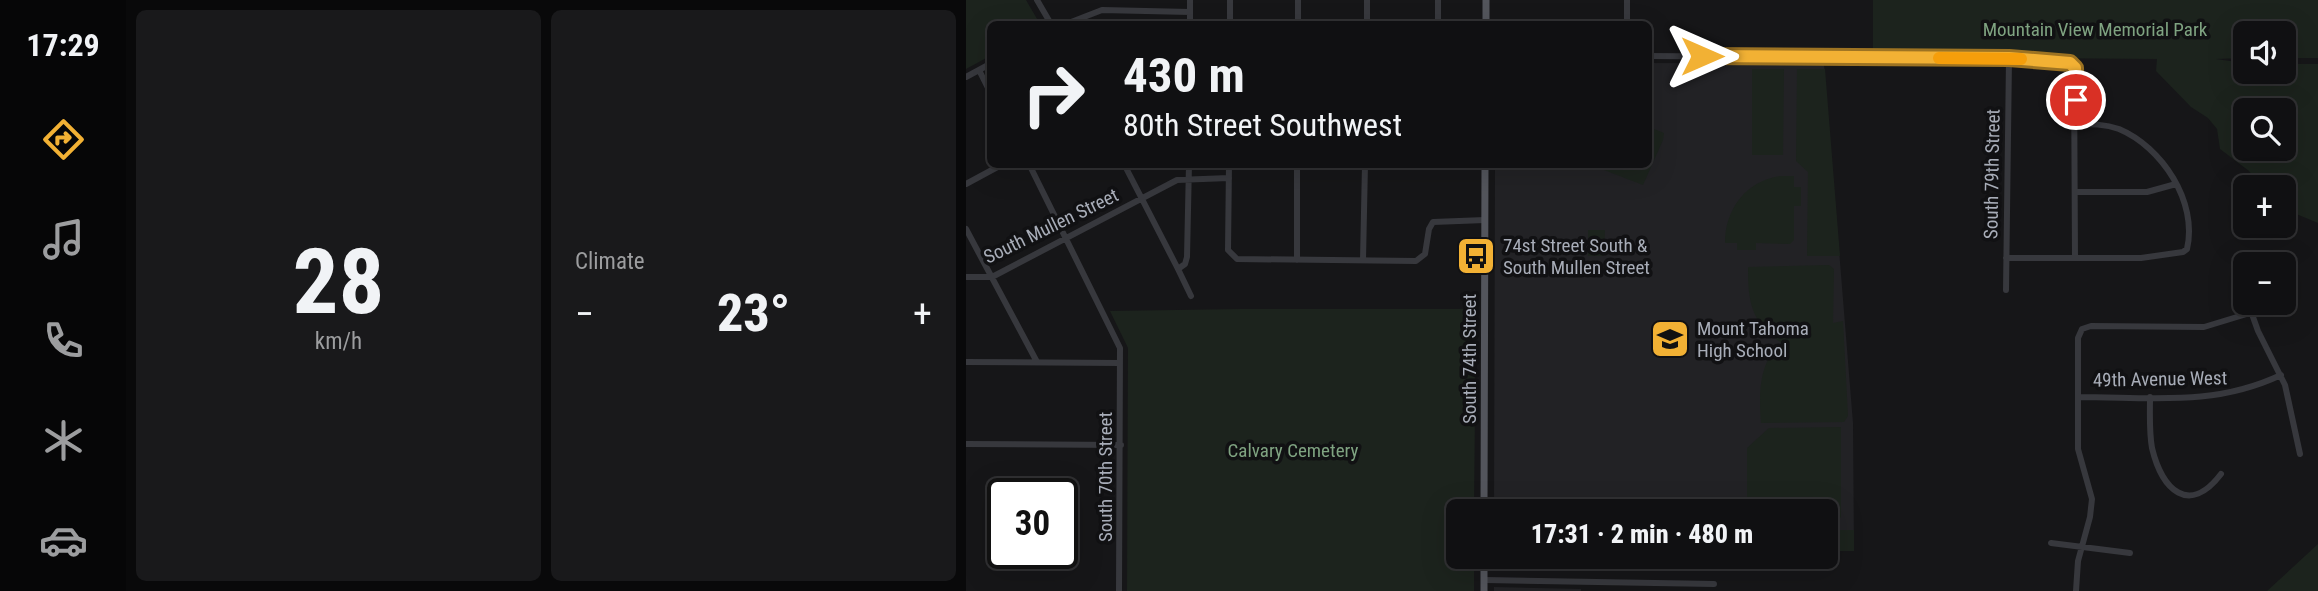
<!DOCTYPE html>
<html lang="en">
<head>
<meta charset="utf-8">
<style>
	:root { --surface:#101012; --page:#19191b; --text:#f1f3f6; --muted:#9c9d9f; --line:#303032; --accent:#f2b134 }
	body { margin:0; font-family:"Roboto Condensed",sans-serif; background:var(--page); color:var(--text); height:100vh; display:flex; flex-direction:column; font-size:26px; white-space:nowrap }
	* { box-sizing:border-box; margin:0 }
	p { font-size:23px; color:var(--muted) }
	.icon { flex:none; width:38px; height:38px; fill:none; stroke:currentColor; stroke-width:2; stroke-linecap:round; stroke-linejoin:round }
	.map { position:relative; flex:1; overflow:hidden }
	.drawer { display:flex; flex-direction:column; gap:10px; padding:10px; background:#09090a; width:840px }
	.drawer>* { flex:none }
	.hud { position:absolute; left:21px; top:21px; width:665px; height:147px; border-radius:10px; box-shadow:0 7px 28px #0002,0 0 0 2px var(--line); background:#101012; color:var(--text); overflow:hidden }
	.tools { position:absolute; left:1267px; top:21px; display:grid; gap:14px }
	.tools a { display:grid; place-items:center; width:63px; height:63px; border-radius:10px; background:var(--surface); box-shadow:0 7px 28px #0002,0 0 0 2px var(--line); font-size:35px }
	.speed { position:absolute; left:21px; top:478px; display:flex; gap:14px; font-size:35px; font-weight:700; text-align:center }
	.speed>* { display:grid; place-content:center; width:91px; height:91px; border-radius:50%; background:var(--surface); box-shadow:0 7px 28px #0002,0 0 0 2px var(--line); line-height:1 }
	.speed .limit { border:4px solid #111; border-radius:10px; background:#fff; color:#111 }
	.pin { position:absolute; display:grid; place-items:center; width:60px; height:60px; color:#fff; margin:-30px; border:4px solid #fff; border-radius:50%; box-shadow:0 2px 7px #0007 }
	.me { position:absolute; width:77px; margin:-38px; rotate:90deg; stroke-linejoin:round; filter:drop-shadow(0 0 5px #0008) }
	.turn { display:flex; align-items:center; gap:24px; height:147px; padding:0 21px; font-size:32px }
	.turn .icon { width:91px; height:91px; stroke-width:2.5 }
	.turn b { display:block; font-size:49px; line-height:60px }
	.big { font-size:52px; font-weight:800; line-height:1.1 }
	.drawer .card { flex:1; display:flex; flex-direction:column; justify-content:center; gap:10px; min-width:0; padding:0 24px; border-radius:10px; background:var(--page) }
	.drawer .dial { align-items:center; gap:0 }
	.dial b { font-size:91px; line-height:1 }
	.heat { display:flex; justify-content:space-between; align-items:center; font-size:38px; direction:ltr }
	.drawer .tiles { flex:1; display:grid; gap:10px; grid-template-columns:repeat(2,1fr) }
	.trip { position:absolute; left:480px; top:499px; width:392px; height:70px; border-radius:10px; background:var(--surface); box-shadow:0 7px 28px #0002,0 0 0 2px var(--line); font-weight:800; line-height:70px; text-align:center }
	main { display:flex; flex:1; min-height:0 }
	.tab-bar { display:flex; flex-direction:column; width:126px; justify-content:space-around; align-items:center; background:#060607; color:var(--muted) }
	.tab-bar .icon { width:49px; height:49px }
	.tab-bar .active { color:var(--accent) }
	.tab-bar b { font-size:32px; color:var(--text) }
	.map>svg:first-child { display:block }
	.built { fill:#222225 }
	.green { fill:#1c231d; fill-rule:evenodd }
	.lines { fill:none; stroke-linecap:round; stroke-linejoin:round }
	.minor { stroke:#37383d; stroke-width:6 }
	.major { stroke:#53555c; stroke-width:7 }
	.route-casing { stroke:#9d7322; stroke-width:18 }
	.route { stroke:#f2b134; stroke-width:12 }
	.slow { stroke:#f59e0b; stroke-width:12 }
	.labels { text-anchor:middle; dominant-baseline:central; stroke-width:7; stroke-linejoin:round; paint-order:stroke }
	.park-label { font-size:19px; fill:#7fa381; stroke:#111113 }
	.street-label { font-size:19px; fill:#a8adb8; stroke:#111113 }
	.poi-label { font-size:19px; fill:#a8adb8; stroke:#111113; text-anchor:start }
</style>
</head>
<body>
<main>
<nav class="tab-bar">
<b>17:29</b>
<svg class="icon active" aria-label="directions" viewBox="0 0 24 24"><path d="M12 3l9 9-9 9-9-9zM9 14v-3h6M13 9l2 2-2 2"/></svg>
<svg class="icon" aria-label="music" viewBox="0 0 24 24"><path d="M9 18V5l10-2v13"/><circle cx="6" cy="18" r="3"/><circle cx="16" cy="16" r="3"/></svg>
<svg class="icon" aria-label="phone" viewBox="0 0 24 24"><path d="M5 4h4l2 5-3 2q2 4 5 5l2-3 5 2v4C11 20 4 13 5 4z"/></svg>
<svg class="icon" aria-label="climate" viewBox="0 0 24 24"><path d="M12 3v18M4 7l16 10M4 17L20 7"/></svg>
<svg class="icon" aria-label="car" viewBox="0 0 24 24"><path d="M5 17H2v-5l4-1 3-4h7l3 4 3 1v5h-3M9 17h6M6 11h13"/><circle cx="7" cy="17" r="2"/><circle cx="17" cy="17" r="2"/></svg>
</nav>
<section class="drawer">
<div class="tiles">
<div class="card dial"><b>28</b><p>km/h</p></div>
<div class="card"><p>Climate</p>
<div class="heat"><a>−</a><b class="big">23°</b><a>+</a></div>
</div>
</div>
</section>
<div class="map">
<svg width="1352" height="591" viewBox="0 0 1352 591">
	<rect width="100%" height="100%" fill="#161618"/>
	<!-- built -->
	<path class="built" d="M 683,63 L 858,64 L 887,423 L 888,551 L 859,551 L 859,511 L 528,511 L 529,165 L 682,164 Z
		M 528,587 L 615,589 L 615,591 L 528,591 Z"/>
	<!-- green -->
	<path class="green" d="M 0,0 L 60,0 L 74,24 L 24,24 L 24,56 L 0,69 Z
		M 907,0 L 1352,0 L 1352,58 L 1318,58 L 1318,33 L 1279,33 L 1279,58 L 1250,59 L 1279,63 L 1279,72 L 1318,72 L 1318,64 L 1352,64 L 1352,223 L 1318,209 L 1318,187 L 1295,187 L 1283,171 L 1254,149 L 1251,129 L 1242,118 L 1225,107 L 1190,71 L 1191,59 L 907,57 ZM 1279,110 L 1318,110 L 1318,149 L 1279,149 Z
		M 786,69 L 818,69 L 817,155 L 786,155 Z
		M 831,69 L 859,69 L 874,256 L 841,256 L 842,172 L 830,161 Z
		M 683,127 L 698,133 L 697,140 L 677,185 L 625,165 L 682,164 Z
		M 814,176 L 828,176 L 828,187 L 835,187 L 835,206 L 828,206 L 828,240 L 824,244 L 790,243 L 790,250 L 771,250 L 771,243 L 759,243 C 759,209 780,181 814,176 Z
		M 622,230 L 639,230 L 638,256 L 622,256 Z
		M 863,265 L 868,269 L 867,323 L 877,321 L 882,416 L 878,422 L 795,423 C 793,396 792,361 816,343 C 785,323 782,302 782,267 Z
		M 274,309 L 510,309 L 508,511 L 492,511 L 492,556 L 508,557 L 508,591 L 161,591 L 162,348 L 144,311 Z
		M 875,427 L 875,517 L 870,522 L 859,522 L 859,511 L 781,511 L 781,448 L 803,428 Z
		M 859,530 L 888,530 L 888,551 L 859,551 Z
		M 1352,544 L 1352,591 L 1301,591 Z"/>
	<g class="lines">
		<!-- minor -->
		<path class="minor" d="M 71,0 L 85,24
			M 264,0 L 264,24
			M 100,24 L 136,10 L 224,12
			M 224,24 L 224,0
			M 332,24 L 332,0
			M 401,24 L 401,0
			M 472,24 L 472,0
			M 661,24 L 661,0
			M 682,56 L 1043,59 L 1108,65 L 1109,258
			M 13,70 L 24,92
			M 0,77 L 24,64
			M 63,164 L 154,348 L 153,591
			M 158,164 L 212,269
			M 223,164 L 221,257 L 219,264 L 212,269 L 225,296
			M 263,164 L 262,250 L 271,259 L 450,261 L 459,254 L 463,229 L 467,222 L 519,220
			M 0,184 L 37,164
			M 1109,192 L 1181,192 L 1210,184
			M 0,229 L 71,362
			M 1040,258 L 1175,258 L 1217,252 L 1221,249 C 1232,202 1196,147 1153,129 C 1139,124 1125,124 1110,124
			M 331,260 L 331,164
			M 397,260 L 399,164
			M 1268,265 L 1279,287
			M 0,277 L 26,277 L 211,180 L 263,178
			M 1040,290 L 1043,59
			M 1282,303 L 1292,331 L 1319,385 L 1334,454
			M 0,362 L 154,363
			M 1112,397 C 1185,397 1247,407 1315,375
			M 1184,397 C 1184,414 1183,431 1186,448 C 1196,490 1223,516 1255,474
			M 0,444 L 155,445
			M 1085,543 L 1164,553
			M 518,580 L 748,584
			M 1110,591 L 1112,561 L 1124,517 L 1126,499 L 1112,449 L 1112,338 L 1116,329 L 1125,326 L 1238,327 L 1284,313"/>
		<!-- major -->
		<path class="major" d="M 520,24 L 520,0
			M 518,511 L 519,164
			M 518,591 L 518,556"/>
	</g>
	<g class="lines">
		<defs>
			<path id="route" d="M 736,56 L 1043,58 L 1104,63 L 1109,68 L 1110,100"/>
		</defs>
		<!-- route casing -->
		<use href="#route" class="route-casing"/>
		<!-- route -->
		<use href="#route" class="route"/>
		<!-- slow -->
		<path class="slow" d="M 973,58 L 1055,59"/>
	</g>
	<!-- icons -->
	<defs>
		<symbol id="bus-square" viewBox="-11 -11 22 22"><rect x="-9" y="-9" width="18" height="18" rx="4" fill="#f2b134" stroke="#111113"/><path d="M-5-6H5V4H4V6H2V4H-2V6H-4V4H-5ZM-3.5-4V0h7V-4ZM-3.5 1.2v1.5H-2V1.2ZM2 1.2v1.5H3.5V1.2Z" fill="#111"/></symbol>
		<symbol id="school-square" viewBox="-11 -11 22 22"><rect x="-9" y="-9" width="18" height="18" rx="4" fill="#f2b134" stroke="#111113"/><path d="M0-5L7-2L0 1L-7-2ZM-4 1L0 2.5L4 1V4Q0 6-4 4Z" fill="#111"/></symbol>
	</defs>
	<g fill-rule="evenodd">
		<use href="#bus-square" x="488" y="234" width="44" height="44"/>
		<use href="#school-square" x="682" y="317" width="44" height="44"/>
	</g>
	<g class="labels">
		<!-- park labels -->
		<g class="park-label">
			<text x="1129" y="29">Mountain View Memorial Park</text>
			<text x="327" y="450">Calvary Cemetery</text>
		</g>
		<!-- street labels -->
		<g class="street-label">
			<text transform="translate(1026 174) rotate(-89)">South 79th Street</text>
			<text transform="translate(85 226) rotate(-26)">South Mullen Street</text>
			<text transform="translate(503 359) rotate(-90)">South 74th Street</text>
			<text transform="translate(1194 379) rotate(-1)">49th Avenue West</text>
			<text transform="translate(139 477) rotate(-90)">South 70th Street</text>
		</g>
		<!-- poi labels -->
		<g class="poi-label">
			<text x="537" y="245">74st Street South &amp;<tspan x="537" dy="22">South Mullen Street</tspan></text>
			<text x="731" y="328">Mount Tahoma<tspan x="731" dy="22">High School</tspan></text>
		</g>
	</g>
</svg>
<div class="tools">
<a><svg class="icon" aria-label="sound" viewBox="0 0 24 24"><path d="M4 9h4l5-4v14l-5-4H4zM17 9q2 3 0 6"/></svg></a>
<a><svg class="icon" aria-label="search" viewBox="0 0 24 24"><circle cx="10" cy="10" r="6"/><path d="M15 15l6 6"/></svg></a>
<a>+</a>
<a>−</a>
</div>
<div class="speed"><div class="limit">30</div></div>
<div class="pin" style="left:1110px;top:100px;background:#d93025"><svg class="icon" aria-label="arrive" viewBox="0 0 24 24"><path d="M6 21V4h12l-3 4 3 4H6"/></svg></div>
<svg class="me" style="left:736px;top:56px" viewBox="-20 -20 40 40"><path d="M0-17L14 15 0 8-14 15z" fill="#f2b134" stroke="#fff" stroke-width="4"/></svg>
<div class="trip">17:31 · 2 min · 480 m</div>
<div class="hud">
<div class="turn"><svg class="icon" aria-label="right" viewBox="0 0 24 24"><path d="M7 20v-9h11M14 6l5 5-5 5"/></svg><div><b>430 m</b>80th Street Southwest</div></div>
</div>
</div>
</main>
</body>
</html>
